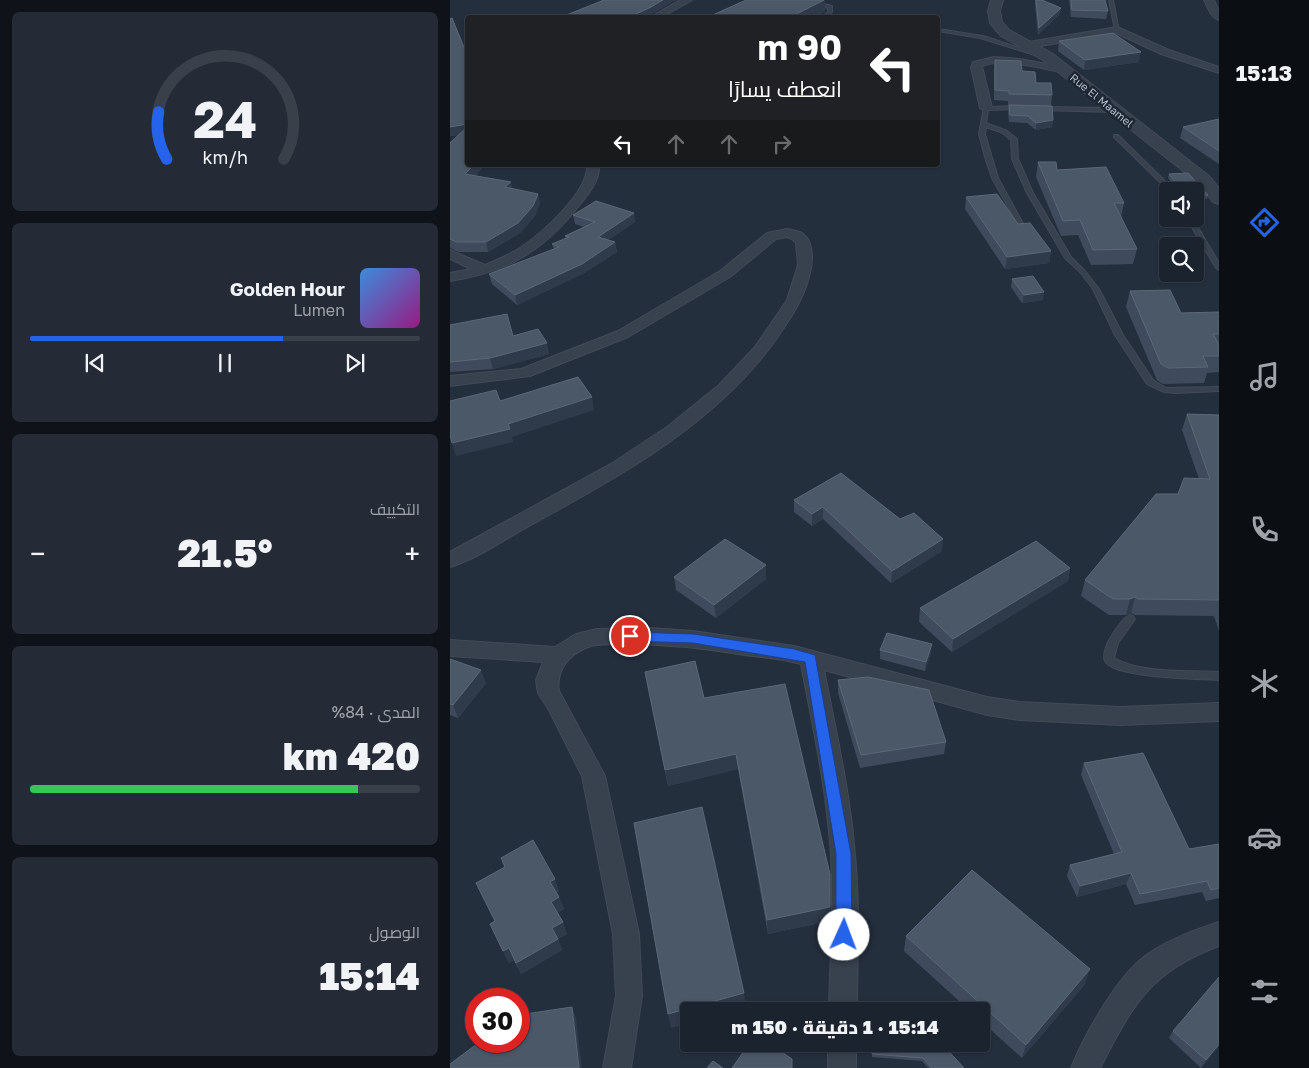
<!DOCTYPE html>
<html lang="ar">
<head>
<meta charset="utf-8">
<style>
	:root { --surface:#1b232e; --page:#242b36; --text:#f1f3f6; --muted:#a0a4aa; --line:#39404a; --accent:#2563eb }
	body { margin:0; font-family:"Golos Text",Cairo,sans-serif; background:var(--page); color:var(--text); direction:rtl; height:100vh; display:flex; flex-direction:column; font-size:19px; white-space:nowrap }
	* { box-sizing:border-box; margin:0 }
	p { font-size:16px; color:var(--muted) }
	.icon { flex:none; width:28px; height:28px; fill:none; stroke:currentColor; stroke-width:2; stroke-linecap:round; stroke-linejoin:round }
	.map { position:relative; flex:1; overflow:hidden; direction:ltr }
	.details { display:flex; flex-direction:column; gap:12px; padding:12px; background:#0f1319; width:450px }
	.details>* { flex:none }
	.guide { position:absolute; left:15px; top:15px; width:475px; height:152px; border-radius:5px; box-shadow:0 1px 4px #0004,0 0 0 1px var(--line); direction:rtl; background:#202124; color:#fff; overflow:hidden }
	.buttons { position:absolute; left:709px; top:182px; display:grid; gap:10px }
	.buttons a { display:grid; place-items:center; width:45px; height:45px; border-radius:5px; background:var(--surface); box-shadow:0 1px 4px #0004,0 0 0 1px var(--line); font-size:25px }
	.speed { position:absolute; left:15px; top:988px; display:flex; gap:10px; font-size:25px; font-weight:700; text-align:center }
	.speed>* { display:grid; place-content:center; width:65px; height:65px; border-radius:50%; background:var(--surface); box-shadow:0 1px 4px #0004,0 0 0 1px var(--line); line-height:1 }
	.speed .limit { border:8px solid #d22; background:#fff; color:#111 }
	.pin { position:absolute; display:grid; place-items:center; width:42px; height:42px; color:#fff; margin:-21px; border:2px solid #fff; border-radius:50%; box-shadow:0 1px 5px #0007 }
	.me { position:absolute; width:55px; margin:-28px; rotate:2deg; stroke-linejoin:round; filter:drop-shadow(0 0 4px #0008) }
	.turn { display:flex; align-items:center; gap:18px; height:105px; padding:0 15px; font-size:22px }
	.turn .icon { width:65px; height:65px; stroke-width:2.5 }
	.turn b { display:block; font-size:35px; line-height:42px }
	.lanes { display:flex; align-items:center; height:48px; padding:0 15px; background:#0003; justify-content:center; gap:25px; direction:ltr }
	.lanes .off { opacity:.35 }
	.big { font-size:38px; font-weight:800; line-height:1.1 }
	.details .widget { flex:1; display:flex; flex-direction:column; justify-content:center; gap:8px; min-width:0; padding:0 18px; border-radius:8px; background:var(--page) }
	.details .dial { align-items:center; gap:0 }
	.dial svg { height:130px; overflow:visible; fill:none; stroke:var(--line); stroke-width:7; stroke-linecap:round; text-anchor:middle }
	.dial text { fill:var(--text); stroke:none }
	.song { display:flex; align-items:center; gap:15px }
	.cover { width:60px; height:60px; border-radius:8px; background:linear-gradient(135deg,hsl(210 70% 55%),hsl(310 70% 35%)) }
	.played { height:5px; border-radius:2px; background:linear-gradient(90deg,var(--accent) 65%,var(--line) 65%) }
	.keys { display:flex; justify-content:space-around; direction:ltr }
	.heat { display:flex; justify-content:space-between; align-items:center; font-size:28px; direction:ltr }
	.charge { height:8px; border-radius:4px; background:linear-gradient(90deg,#34c759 84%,var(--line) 0) }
	.trip { position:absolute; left:230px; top:1002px; width:310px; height:50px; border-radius:5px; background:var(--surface); box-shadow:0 1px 4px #0004,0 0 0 1px var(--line); font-weight:800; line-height:50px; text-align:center; direction:rtl }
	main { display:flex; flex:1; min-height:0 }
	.menu { display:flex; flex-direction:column; width:90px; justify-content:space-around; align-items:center; background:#0b0e12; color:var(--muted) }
	.menu .icon { width:35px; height:35px }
	.menu .current { color:var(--accent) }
	.menu b { font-size:22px; color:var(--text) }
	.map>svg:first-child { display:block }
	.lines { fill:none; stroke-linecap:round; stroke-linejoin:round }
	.service-casing { stroke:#414a57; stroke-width:2 }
	.minor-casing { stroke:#414a57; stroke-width:2 }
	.tertiary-casing { stroke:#414a57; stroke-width:2 }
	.service { fill:#38414e; fill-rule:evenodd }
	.minor { fill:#38414e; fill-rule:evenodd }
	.tertiary { fill:#38414e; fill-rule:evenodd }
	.wall { fill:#3f4b5c }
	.shaded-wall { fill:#2f3b4b }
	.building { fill:#4b5868; stroke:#5c6777 }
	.route { fill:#2563eb; stroke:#184099 }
	.labels { text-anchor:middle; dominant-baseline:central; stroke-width:5; stroke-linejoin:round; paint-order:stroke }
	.far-street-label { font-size:11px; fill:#b4bcc9; stroke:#1d2633 }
</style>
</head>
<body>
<main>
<nav class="menu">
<b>15:13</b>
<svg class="icon current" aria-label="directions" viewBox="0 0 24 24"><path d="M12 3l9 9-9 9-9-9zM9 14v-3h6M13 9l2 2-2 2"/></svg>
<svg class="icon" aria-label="music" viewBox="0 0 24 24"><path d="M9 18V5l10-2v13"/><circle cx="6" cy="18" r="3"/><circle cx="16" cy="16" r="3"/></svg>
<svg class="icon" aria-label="phone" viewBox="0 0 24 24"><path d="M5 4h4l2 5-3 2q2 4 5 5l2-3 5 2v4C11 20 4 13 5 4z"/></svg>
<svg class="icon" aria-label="climate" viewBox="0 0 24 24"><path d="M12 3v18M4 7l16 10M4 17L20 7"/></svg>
<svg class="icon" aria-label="car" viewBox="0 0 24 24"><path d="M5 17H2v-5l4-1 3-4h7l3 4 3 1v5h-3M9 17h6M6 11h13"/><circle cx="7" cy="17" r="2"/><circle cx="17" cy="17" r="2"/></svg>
<svg class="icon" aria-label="filters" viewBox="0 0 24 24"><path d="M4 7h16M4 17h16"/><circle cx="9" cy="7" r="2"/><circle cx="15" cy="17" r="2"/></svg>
</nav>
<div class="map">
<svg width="769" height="1068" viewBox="0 0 769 1068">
	<rect width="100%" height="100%" fill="#242f3e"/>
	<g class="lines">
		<defs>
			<path id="service" d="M 351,0 L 358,0 L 382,6 L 382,12 L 376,18 L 371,18 L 378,12 L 378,8 Z
				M 659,0 L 663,0 L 669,31 L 665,30 Z
				M 488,29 L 533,36 L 589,54 L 585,55 L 530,38 L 488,31 Z
				M 570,106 L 573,108 L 572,109 L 538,110 L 536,123 L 557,131 L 567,139 L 568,159 L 583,193 L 621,257 L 635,271 L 649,289 L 673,335 L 703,380 L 716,388 L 769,387 L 769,391 L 726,393 L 714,392 L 697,384 L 665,335 L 643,289 L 631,273 L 615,258 L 577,193 L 562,159 L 561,140 L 553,133 L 536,127 L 535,134 L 548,178 L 577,231 L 572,232 L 542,178 L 535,157 L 529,134 L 534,107 Z
				M 589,107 L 663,108 L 666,110 L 663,112 L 591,110 L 588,108 Z
				M 664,135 L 668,135 L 725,191 L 719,191 L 664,137 Z
				M 737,219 L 743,219 L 769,263 L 769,270 L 766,268 Z
				M 680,615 L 683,616 L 685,619 L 668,643 L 664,658 C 692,674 737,670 769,672 L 769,680 C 750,679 663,678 655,661 C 652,656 656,647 658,642 C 663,634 671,619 680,615 Z"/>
			<path id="minor" d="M 230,0 L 242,0 L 211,18 L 199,18 Z
				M 754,0 L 764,0 L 769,11 L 769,20 C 761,18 758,7 754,0 Z
				M 667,27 L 719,50 L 769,67 L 769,73 L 711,54 L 666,33 L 579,48 L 574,45 L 579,42 Z
				M 544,57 L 570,59 L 619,68 L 620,70 L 615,73 C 593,69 552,57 532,66 L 542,108 L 536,111 L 530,108 L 521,67 L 523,62 Z
				M 137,165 L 149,165 C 150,180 140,191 132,202 C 95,250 59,272 0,281 L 0,273 L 21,269 L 0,259 L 0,250 L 35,265 C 47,260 59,255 70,248 C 91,234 139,192 137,165 Z
				M 337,229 C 341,230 348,231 352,233 C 363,240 363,257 361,268 C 357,291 346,310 333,329 C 274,420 170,476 77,527 C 53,540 27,559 0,567 L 0,552 L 161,464 L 217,427 L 269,385 L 305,347 L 337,300 L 348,265 L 346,243 L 342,239 L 337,237 L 326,239 L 280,277 L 178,337 L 80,376 L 0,386 L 0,376 L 71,369 L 168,331 L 270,271 L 317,233 Z
				M 200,628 L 243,631 L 344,646 L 537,697 L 570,702 L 671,707 L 769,703 L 769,721 L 671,725 L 570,720 L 537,715 L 374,670 C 386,731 400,792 405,855 C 410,907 407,959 407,1011 L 379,1011 C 380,959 384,908 381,856 C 377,791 363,728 351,664 C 333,659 313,657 295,655 C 254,648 214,644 172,644 C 161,645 148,643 138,647 C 118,655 106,670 109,691 L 155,776 L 189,934 L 192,996 L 181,1068 L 153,1068 L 166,996 L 163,934 L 132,776 L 99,710 L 88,693 L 86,680 L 93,662 L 0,656 L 0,640 L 105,647 L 126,634 L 147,629 Z
				M 769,922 L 769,946 C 699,972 683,1005 650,1068 L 621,1068 C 635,1034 666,978 695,956 C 717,940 744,930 769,922 Z
				M 378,1044 L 406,1044 L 406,1068 L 378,1068 Z"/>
			<path id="tertiary" d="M 541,0 L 553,0 L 550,11 L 552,22 L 559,30 L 603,54 L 759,176 L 769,188 L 769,204 L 763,202 L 747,182 L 593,60 L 551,36 L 540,23 L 538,11 Z"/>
		</defs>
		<!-- service casing -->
		<use href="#service" class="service-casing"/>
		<!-- minor casing -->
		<use href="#minor" class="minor-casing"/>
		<!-- tertiary casing -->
		<use href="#tertiary" class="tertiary-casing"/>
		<!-- service -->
		<use href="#service" class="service"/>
		<!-- minor -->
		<use href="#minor" class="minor"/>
		<!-- tertiary -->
		<use href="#tertiary" class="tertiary"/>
	</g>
	<!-- wall -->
	<path class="wall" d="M 585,0 L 592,0 L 610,14 L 588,35 L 585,4 Z
		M 619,0 L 655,0 L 658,11 L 656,19 L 621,17 Z
		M 0,19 L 18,165 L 35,165 L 25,176 L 63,189 L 90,203 L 85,216 L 70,233 L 38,252 L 9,252 L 0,248 L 0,143 L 9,135 L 0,136 Z
		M 609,41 L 689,62 L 634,70 L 608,51 Z
		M 545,60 L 572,71 L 602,95 L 601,106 L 603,120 L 602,127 L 586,130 L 577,123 L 559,122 L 558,112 L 559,105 L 592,105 L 558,105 L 558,101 L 544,100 L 544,70 Z
		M 769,119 L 769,164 L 730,138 L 733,127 Z
		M 588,162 L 607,170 L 674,203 L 671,218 L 687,249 L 683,264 L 641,265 L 628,235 L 611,236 L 586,177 Z
		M 719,174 L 758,195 L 757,199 L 745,200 L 745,191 L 728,191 L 718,178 Z
		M 516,197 L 568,224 L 601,251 L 599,263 L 555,269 L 515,209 Z
		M 123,215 L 185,222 L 158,240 L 165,242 L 167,252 L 134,273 L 67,305 L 42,284 L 39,274 L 104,250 L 102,244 L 116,239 L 115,236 L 134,227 L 125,224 Z
		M 562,279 L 593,300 L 572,303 L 561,287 Z
		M 680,291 L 731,313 L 769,312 L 769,372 L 757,373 L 754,383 L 713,384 L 707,380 L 676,307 Z
		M 0,325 L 63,336 L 99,354 L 43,369 L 0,372 Z
		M 737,414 L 769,415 L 769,631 L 764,616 L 685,615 L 681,613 L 676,615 L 659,615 L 631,596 L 635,580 L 728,494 L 749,479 L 732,430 Z
		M 344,500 L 450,519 L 492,551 L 441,583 L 373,519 L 362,526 L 344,512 Z
		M 620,568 L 618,581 L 502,652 L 469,622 L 470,608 Z
		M 224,577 L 316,579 L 266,618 L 226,590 Z
		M 430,650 L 481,653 L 475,671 L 430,659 Z
		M 0,659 L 36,683 L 8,718 L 0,715 Z
		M 195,672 L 254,698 L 380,921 L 318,934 L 288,769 L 218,786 Z
		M 388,680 L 496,742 L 494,754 L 410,768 L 388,693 Z
		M 634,763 L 739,849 L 769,844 L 769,898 L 756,901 L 752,892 L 685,905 L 676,884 L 627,897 L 617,876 L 620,865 L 664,854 L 631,775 Z
		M 51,858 L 109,891 L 106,892 L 109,897 L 114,909 L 107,913 L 117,934 L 108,939 L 112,950 L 71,974 L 64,960 L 59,963 L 40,924 L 45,921 L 26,883 L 55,867 Z
		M 456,936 L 635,984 L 572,1058 L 531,1021 L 531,1011 L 520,1011 L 454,951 Z
		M 723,1031 L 769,1046 L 751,1068 L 719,1038 Z
		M 422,1044 L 514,1068 L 478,1068 L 472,1061 L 422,1057 Z"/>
	<!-- shaded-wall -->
	<path class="shaded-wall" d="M 213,0 L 226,0 L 195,18 L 178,18 Z
		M 375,0 L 375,12 L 364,18 L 339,18 Z
		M 611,8 L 610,14 L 588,35 L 589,28 Z
		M 691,52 L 689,62 L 634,70 L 635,60 Z
		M 603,120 L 602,127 L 586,130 L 586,123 Z
		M 18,124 L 18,133 L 0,136 L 0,127 Z
		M 24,165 L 35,165 L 17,184 L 15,174 Z
		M 61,182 L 63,192 L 55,187 Z
		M 88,194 L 90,203 L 85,216 L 70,233 L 38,252 L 36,242 Z
		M 184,213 L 185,222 L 149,246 L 148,237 Z
		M 165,242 L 167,252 L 134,273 L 67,305 L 65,295 Z
		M 601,251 L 599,263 L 555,269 L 557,257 Z
		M 594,292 L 593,300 L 572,303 L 574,295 Z
		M 97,343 L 99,354 L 43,369 L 40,358 Z
		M 142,397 L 144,410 L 62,437 L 63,442 L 6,456 L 2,443 L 58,424 Z
		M 373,507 L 373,519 L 362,526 L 362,514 Z
		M 493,539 L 492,551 L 441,583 L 442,571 Z
		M 316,565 L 316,579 L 266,618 L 264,605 Z
		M 620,568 L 618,581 L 502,652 L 503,639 Z
		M 685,597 L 681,613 L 676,615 L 680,599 Z
		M 482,644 L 481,653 L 475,671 L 476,662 Z
		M 31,670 L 36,683 L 8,718 L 3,705 Z
		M 286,754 L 288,769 L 218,786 L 215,770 Z
		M 681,873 L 676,884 L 627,897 L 630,886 Z
		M 380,874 L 380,921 L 318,934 L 317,920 Z
		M 105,879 L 109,891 L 104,894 L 100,882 Z
		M 109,897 L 114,909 L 106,914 L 101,902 Z
		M 113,922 L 117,934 L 108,939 L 112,950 L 71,974 L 66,963 L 102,928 Z
		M 59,948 L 64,960 L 59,963 L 53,951 Z
		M 640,969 L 635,984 L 572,1058 L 576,1045 Z
		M 294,993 L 296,1007 L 282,1011 L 239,1011 L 239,1023 L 221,1028 L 218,1014 Z
		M 122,1007 L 126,1018 L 132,1068 L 129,1068 Z
		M 769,1044 L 769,1046 L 751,1068 L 756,1060 Z"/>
	<!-- building -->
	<path class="building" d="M 154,0 L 213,0 L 201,7 L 178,18 L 119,18 L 114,16 Z
		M 296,0 L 374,0 L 339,18 L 256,18 Z
		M 586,0 L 592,0 L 611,8 L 589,28 Z
		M 621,0 L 655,0 L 658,11 L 622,10 Z
		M 2,18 L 18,57 L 18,124 L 0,127 L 0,19 Z
		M 663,33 L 691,52 L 635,60 L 609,41 Z
		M 545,60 L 571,61 L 572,71 L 585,72 L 586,83 L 601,83 L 602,95 L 559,94 L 559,91 L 545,90 Z
		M 559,105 L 602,106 L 603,120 L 586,123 L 578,116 L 560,115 Z
		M 769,119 L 769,151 L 733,127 Z
		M 18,126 L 18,165 L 24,165 L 15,174 L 61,182 L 55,187 L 88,194 L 83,206 L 68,223 L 36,242 L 7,242 L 0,239 L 0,143 Z
		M 588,162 L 606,162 L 607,170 L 656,167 L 674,203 L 664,203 L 687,249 L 643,250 L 630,220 L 613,221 Z
		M 738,173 L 758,195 L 745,196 L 745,191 L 732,191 L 719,174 Z
		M 547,194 L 568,224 L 580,223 L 601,251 L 557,257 L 516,197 Z
		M 146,201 L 184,213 L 148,237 L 165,242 L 132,264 L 65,295 L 39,274 L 109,247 L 102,244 L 119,237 L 115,236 L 145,222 L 123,215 Z
		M 583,276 L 594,292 L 574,295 L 562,279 Z
		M 720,290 L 731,313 L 769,312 L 769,334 L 763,334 L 769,345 L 769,356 L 753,356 L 758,367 L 718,368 L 711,364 L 680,291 Z
		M 57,314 L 63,336 L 88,329 L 97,343 L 40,358 L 0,362 L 0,325 Z
		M 128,377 L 142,397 L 58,424 L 60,429 L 2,443 L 0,436 L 0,401 L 46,390 L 50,401 Z
		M 737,414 L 769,415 L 769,600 L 689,599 L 685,597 L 680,599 L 663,599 L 635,580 L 706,494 L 728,494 L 734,478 L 760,479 Z
		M 391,473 L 450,519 L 464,513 L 493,539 L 442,571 L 373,507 L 362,514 L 344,500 Z
		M 275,539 L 316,565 L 264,605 L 224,577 Z
		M 586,541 L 620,568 L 503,639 L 470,608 Z
		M 437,633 L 482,644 L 476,662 L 430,650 Z
		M 0,659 L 31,670 L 3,705 L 0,704 Z
		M 245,661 L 254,698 L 335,684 L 380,874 L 380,907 L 317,920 L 286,754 L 215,770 L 195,672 Z
		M 418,677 L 479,690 L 496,742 L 411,755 L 388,680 Z
		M 693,753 L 739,849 L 769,844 L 769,888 L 761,890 L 757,881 L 690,894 L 681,873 L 630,886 L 620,865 L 672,852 L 634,763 Z
		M 252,807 L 294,993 L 218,1014 L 184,823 Z
		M 83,840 L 105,879 L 100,882 L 109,897 L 101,902 L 113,922 L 102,928 L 108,939 L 66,963 L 59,948 L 53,951 L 40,924 L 45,921 L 26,883 L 55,867 L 51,858 Z
		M 522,870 L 640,969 L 576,1045 L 456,936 Z
		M 769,977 L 769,1044 L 756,1060 L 723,1031 Z
		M 122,1007 L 129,1068 L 0,1068 L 0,1064 L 31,1041 L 69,1041 L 69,1015 Z
		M 299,1044 L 320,1044 L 342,1059 L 342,1068 L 282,1068 Z
		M 422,1044 L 492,1044 L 514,1068 L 482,1068 L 473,1058 L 422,1054 Z
		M 263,1061 L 273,1068 L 257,1068 Z"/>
	<!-- route -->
	<path class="route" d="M 180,632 L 243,634 L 344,649 L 365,655 L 401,854 L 402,935 L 400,940 L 394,943 L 389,940 L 386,935 L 386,854 L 355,662 L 243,643 L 180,641 L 176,640 L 174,636 L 176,633 Z"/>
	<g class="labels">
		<!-- far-street labels -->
		<g class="far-street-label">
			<text transform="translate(652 100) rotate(39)">Rue El Maamel</text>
		</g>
	</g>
</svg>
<div class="buttons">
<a><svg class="icon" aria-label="sound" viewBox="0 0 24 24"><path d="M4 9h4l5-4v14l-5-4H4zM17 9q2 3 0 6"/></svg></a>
<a><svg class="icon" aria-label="search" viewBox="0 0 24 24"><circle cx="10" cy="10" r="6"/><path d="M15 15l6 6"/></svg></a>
</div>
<div class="speed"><div class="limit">30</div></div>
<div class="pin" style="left:180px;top:636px;background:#d93025"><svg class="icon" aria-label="arrive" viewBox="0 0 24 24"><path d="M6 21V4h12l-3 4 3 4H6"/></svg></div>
<svg class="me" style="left:394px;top:935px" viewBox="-20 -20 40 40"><circle r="19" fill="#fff"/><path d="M0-13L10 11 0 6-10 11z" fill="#2563eb"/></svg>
<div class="trip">15:14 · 1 دقيقة · 150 m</div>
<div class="guide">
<div class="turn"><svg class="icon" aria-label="left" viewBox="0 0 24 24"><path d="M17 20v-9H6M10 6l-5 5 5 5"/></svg><div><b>90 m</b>انعطف يسارًا</div></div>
<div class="lanes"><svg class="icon" aria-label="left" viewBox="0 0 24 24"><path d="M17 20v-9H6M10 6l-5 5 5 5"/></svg><svg class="icon off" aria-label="ahead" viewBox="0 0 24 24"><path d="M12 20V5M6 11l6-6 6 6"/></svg><svg class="icon off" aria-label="ahead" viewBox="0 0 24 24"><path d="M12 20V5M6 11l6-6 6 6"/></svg><svg class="icon off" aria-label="right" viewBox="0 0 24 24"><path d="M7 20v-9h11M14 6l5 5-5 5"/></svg></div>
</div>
</div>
<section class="details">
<div class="widget dial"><svg viewBox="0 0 100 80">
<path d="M14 69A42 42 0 1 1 86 69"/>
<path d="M14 69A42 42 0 0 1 9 40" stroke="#2563eb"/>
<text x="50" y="56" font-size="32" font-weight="700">24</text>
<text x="50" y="72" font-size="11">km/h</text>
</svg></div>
<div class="widget">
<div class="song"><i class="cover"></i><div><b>Golden Hour</b><p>Lumen</p></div></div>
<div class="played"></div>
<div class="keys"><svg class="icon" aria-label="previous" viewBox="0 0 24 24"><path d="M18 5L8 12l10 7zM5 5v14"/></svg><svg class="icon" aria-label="pause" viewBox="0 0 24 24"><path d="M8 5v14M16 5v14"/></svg><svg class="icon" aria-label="next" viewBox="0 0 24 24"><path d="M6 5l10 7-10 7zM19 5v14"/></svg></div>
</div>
<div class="widget"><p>التكييف</p>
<div class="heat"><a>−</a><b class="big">21.5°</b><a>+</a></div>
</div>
<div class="widget"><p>المدى · 84%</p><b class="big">420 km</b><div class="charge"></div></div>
<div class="widget"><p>الوصول</p><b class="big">15:14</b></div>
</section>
</main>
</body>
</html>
